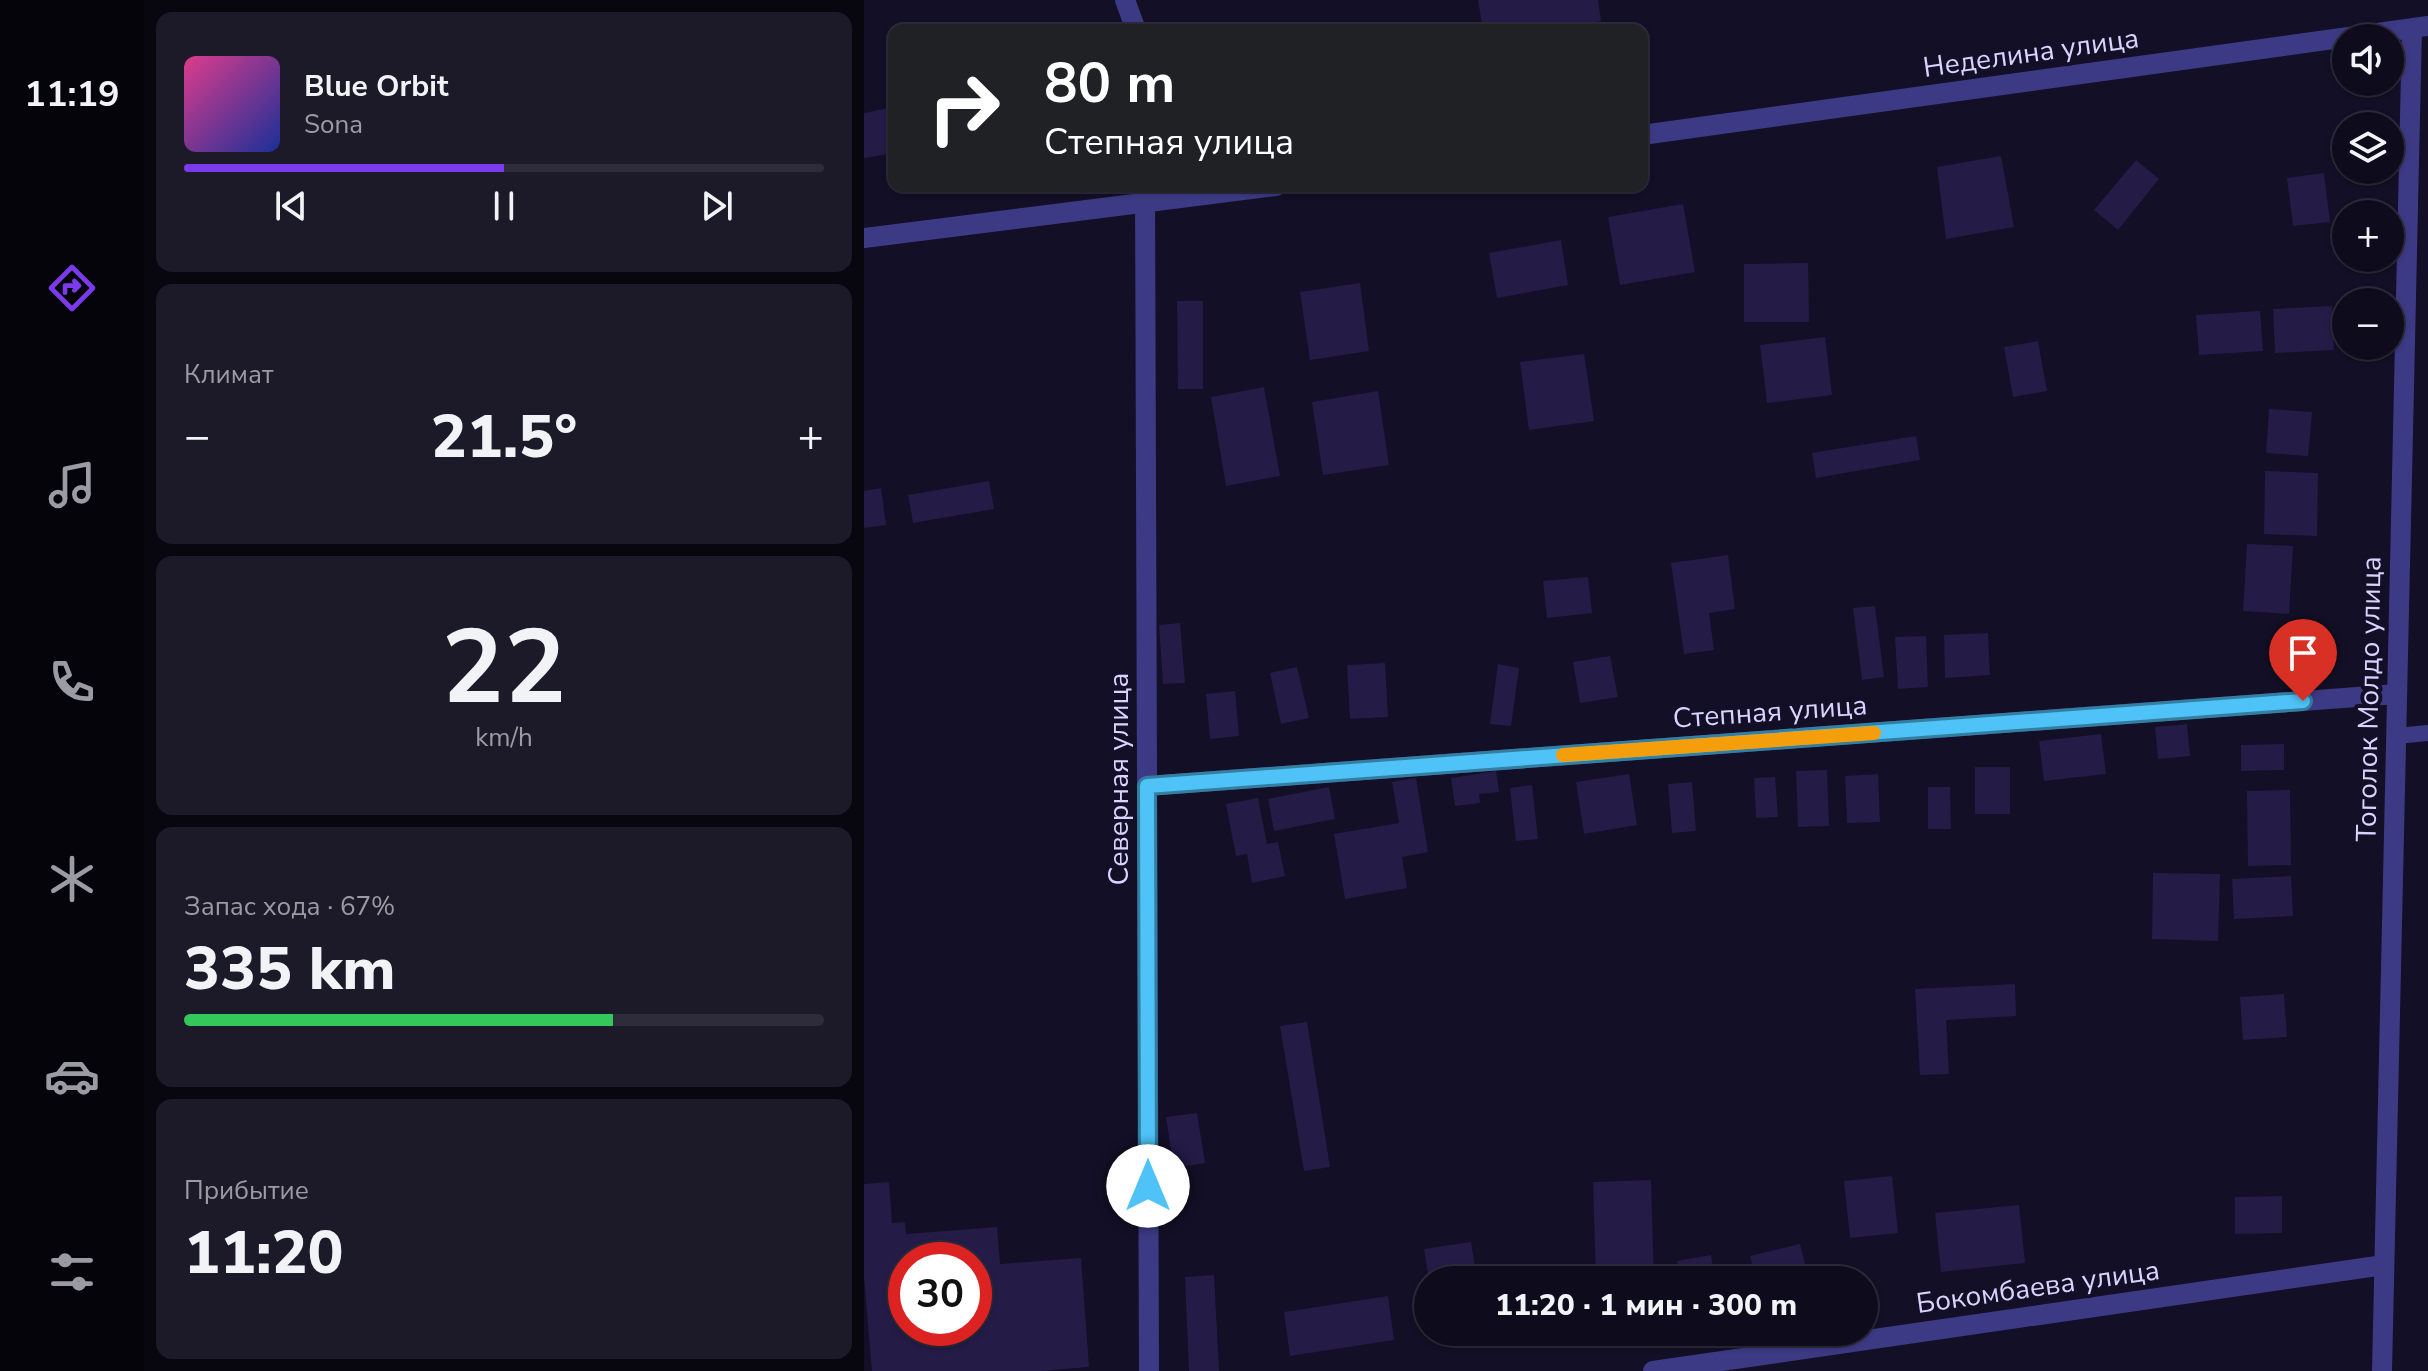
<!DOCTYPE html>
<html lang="ru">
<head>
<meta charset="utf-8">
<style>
	:root { --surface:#0e0b1c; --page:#1c1929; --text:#f1f3f6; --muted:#9b9ba3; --line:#2e2b3b; --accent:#7c3aed }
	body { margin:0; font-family:"Nunito Sans",sans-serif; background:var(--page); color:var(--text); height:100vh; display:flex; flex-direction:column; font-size:30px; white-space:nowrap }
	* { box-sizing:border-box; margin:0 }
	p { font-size:26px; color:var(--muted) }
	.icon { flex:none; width:44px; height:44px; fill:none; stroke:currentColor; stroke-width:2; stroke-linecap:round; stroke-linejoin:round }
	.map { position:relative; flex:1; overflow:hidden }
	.drawer { display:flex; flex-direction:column; gap:12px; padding:12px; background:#08060f; width:720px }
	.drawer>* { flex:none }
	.top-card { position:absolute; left:24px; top:24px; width:760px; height:168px; border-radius:16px; box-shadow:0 2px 6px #0004,0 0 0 2px var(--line); background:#202124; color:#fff; overflow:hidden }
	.buttons { position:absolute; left:1468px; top:24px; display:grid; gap:16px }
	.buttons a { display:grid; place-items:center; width:72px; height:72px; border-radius:50%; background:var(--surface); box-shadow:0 2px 6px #0004,0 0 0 2px var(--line); font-size:40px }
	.speed { position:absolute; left:24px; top:1242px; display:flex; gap:16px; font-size:40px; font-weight:700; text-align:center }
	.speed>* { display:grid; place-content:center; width:104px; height:104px; border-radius:50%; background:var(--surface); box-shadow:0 2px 6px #0004,0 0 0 2px var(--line); line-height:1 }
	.speed .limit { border:12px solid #d22; background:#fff; color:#111 }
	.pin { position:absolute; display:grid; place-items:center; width:68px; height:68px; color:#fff; margin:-82px -34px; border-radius:50% 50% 50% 0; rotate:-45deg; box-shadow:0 0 8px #0007 }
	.pin .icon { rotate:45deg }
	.me { position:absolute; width:88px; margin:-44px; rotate:0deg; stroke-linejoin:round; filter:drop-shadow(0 0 6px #0008) }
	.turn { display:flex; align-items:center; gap:28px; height:168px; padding:0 24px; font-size:36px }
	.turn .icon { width:104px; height:104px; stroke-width:2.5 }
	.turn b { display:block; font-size:56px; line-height:68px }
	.big { font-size:60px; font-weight:800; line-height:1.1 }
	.drawer .widget { flex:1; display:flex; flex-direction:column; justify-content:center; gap:12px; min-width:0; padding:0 28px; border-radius:16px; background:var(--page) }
	.drawer .dial { align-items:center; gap:0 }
	.dial b { font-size:104px; line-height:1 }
	.song { display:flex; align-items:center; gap:24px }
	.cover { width:96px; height:96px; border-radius:12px; background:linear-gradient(135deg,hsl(330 70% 55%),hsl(230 70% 35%)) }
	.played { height:8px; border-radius:4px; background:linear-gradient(90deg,var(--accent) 50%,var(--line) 50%) }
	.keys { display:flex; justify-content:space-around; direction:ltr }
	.heat { display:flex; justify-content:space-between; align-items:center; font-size:44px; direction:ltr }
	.charge { height:12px; border-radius:6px; background:linear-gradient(90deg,#34c759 67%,var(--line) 0) }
	.trip { position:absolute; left:550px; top:1266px; width:464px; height:80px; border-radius:40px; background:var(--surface); box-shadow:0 2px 6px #0004,0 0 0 2px var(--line); font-weight:800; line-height:80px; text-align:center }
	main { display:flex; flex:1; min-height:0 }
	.dock { display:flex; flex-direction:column; width:144px; justify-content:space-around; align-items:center; background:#06040b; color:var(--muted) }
	.dock .icon { width:56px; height:56px }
	.dock .active { color:var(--accent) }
	.dock b { font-size:36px; color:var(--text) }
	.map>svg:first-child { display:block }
	.building { fill:#241b47; fill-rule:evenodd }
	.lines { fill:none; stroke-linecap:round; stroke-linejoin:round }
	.lane { stroke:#3d3a85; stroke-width:16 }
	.street { stroke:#3d3a85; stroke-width:20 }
	.route-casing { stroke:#337fa1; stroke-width:20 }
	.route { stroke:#4fc3f7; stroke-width:14 }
	.slow { stroke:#f59e0b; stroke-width:14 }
	.labels { text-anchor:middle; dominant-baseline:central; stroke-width:8; stroke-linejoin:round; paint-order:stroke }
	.street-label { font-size:28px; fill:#d9d4ff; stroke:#130f26 }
</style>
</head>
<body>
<main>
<nav class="dock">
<b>11:19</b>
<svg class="icon active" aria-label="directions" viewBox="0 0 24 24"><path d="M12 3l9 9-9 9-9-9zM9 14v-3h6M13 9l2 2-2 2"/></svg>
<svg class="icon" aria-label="music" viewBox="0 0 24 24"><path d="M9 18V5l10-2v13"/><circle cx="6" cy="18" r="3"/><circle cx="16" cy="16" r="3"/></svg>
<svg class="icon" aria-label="phone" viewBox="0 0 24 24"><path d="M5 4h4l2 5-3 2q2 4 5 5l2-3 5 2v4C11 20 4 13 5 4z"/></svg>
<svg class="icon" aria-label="climate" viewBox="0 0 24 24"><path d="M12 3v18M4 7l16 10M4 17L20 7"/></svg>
<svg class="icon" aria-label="car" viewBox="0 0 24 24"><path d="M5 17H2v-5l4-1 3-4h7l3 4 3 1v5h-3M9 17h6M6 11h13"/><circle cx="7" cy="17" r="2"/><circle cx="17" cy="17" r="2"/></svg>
<svg class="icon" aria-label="filters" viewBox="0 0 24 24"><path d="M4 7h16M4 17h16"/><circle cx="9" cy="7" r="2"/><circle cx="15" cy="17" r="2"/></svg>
</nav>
<section class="drawer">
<div class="widget">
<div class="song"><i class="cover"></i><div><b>Blue Orbit</b><p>Sona</p></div></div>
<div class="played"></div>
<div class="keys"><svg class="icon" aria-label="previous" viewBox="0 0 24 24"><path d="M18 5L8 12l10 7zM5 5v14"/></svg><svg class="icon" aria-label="pause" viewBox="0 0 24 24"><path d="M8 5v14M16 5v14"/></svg><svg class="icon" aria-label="next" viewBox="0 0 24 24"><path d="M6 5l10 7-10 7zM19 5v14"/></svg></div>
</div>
<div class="widget"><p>Климат</p>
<div class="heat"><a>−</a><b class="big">21.5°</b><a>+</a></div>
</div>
<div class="widget dial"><b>22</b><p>km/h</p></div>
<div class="widget"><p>Запас хода · 67%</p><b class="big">335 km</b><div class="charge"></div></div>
<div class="widget"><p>Прибытие</p><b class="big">11:20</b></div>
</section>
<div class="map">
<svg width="1564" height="1371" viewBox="0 0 1564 1371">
	<rect width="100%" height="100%" fill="#130f26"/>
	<!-- building -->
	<path class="building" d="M 614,0 L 734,0 L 737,21 L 681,30 L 619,30 Z
		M 30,107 L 30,153 L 0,158 L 0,113 Z
		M 1137,156 L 1150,227 L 1082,239 L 1073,167 Z
		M 1272,160 L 1295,179 L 1254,230 L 1230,210 Z
		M 1460,173 L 1466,222 L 1429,226 L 1423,178 Z
		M 819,204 L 831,272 L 756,285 L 744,217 Z
		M 697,240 L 704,285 L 633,298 L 625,253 Z
		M 944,263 L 945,322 L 880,322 L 880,264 Z
		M 496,283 L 505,351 L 446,360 L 436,292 Z
		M 313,301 L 339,301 L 339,389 L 314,389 Z
		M 1468,306 L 1470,350 L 1411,353 L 1409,309 Z
		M 1396,311 L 1399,351 L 1335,355 L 1332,315 Z
		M 961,337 L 968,395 L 903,403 L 896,345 Z
		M 1174,341 L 1183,391 L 1149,397 L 1140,347 Z
		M 720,354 L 730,421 L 665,430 L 656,362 Z
		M 400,387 L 416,476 L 362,486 L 347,397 Z
		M 514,391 L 525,465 L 459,475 L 448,402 Z
		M 1405,409 L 1448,412 L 1444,456 L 1402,453 Z
		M 1052,436 L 1056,460 L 952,478 L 948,453 Z
		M 1401,471 L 1454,473 L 1453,536 L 1400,534 Z
		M 125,481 L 130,509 L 49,523 L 44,495 Z
		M 17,488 L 22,525 L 0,528 L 0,491 Z
		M 1383,544 L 1429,546 L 1425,614 L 1379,611 Z
		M 864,555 L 871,609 L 845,613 L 850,650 L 820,654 L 807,563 Z
		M 724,577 L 728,613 L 683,618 L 679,581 Z
		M 1011,606 L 1020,677 L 998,680 L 989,608 Z
		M 316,623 L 321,683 L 299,684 L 295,625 Z
		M 1124,633 L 1126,675 L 1081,678 L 1080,635 Z
		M 1062,636 L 1064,687 L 1034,689 L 1031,637 Z
		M 746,656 L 754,697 L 716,703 L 709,662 Z
		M 521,663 L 524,717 L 486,719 L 483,665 Z
		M 634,664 L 655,668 L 647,726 L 626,724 Z
		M 433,667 L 445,718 L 417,724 L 406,673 Z
		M 371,691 L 375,736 L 346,739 L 342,694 Z
		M 1323,724 L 1326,756 L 1294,759 L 1291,727 Z
		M 1237,734 L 1242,774 L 1180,781 L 1175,741 Z
		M 1420,744 L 1420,770 L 1377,771 L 1377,745 Z
		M 1111,767 L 1146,767 L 1146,814 L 1111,814 Z
		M 963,770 L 965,826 L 934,827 L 932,771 Z
		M 632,771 L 635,792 L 615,794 L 616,803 L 591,806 L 587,778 Z
		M 765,774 L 773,825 L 720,834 L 712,782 Z
		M 1014,774 L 1016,822 L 983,823 L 981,776 Z
		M 911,777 L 914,817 L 892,818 L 890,778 Z
		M 552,778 L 564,852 L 538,857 L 543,888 L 481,899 L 470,834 L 535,823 L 528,782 Z
		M 828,782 L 832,831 L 808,833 L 804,784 Z
		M 668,785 L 674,839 L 652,841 L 646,788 Z
		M 465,787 L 471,819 L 410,831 L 404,799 Z
		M 1064,787 L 1086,787 L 1087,829 L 1064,829 Z
		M 1426,790 L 1427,865 L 1384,866 L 1383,791 Z
		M 394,798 L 403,844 L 414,842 L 421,876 L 388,883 L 383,854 L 372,856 L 362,804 Z
		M 1289,873 L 1356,874 L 1354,941 L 1288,939 Z
		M 1427,876 L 1429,916 L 1370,919 L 1368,879 Z
		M 1151,984 L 1152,1016 L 1082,1020 L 1085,1074 L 1056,1075 L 1051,989 Z
		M 1420,994 L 1423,1037 L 1379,1040 L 1376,997 Z
		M 443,1022 L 466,1167 L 440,1171 L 416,1026 Z
		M 333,1113 L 341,1163 L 310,1168 L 302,1117 Z
		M 1028,1176 L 1034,1233 L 986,1238 L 980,1181 Z
		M 787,1180 L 790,1280 L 732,1280 L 729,1182 Z
		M 25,1182 L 28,1223 L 41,1222 L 42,1234 L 133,1227 L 136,1264 L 217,1258 L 225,1367 L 177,1371 L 8,1371 L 0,1277 L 0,1184 ZM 42,1260 L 110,1260 L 110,1328 L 42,1328 Z
		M 1418,1196 L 1418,1233 L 1371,1234 L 1371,1197 Z
		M 1155,1205 L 1161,1263 L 1077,1272 L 1071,1213 Z
		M 607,1242 L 613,1280 L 565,1280 L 560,1249 Z
		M 936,1244 L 945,1280 L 892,1280 L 886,1256 Z
		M 847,1255 L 851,1280 L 816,1280 L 813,1261 Z
		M 350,1275 L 355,1371 L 325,1371 L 321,1277 Z
		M 524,1296 L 530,1340 L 426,1356 L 420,1312 Z"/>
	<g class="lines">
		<!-- lane -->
		<path class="lane" d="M 1532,736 L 1564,733"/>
		<!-- street -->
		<path class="street" d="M 261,0 L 272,30
			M 778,135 L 1564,26
			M 281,186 L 285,1371
			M 0,238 L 412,186
			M 283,786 L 1533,694
			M 789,1371 L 1520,1265
			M 1518,1371 L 1548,28"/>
	</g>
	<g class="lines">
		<defs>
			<path id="route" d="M 284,1186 L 283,786 L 1439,701"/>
		</defs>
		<!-- route casing -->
		<use href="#route" class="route-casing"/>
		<!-- route -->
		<use href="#route" class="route"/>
		<!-- slow -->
		<path class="slow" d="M 699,755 L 1010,733"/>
	</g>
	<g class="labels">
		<!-- street labels -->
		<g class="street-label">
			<text transform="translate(1167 53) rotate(-8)">Неделина улица</text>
			<text transform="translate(1505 699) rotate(-89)">Тоголок Молдо улица</text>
			<text transform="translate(906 712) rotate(-4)">Степная улица</text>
			<text transform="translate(255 779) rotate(-90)">Северная улица</text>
			<text transform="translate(1174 1287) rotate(-8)">Бокомбаева улица</text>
		</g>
	</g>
</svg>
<div class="buttons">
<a><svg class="icon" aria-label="sound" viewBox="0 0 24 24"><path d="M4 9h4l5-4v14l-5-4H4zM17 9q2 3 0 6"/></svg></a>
<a><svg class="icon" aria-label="layers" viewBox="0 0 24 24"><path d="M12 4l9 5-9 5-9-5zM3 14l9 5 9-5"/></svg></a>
<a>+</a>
<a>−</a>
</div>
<div class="speed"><div class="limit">30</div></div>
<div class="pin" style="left:1439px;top:701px;background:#d93025"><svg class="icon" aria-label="arrive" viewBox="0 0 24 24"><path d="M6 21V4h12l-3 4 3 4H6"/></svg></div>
<svg class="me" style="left:284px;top:1186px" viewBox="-20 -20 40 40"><circle r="19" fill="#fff"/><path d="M0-13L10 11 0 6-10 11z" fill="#4fc3f7"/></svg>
<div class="trip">11:20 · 1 мин · 300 m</div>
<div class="top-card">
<div class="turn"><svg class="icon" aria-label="right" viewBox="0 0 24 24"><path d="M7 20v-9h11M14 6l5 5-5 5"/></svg><div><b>80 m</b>Степная улица</div></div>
</div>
</div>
</main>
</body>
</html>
